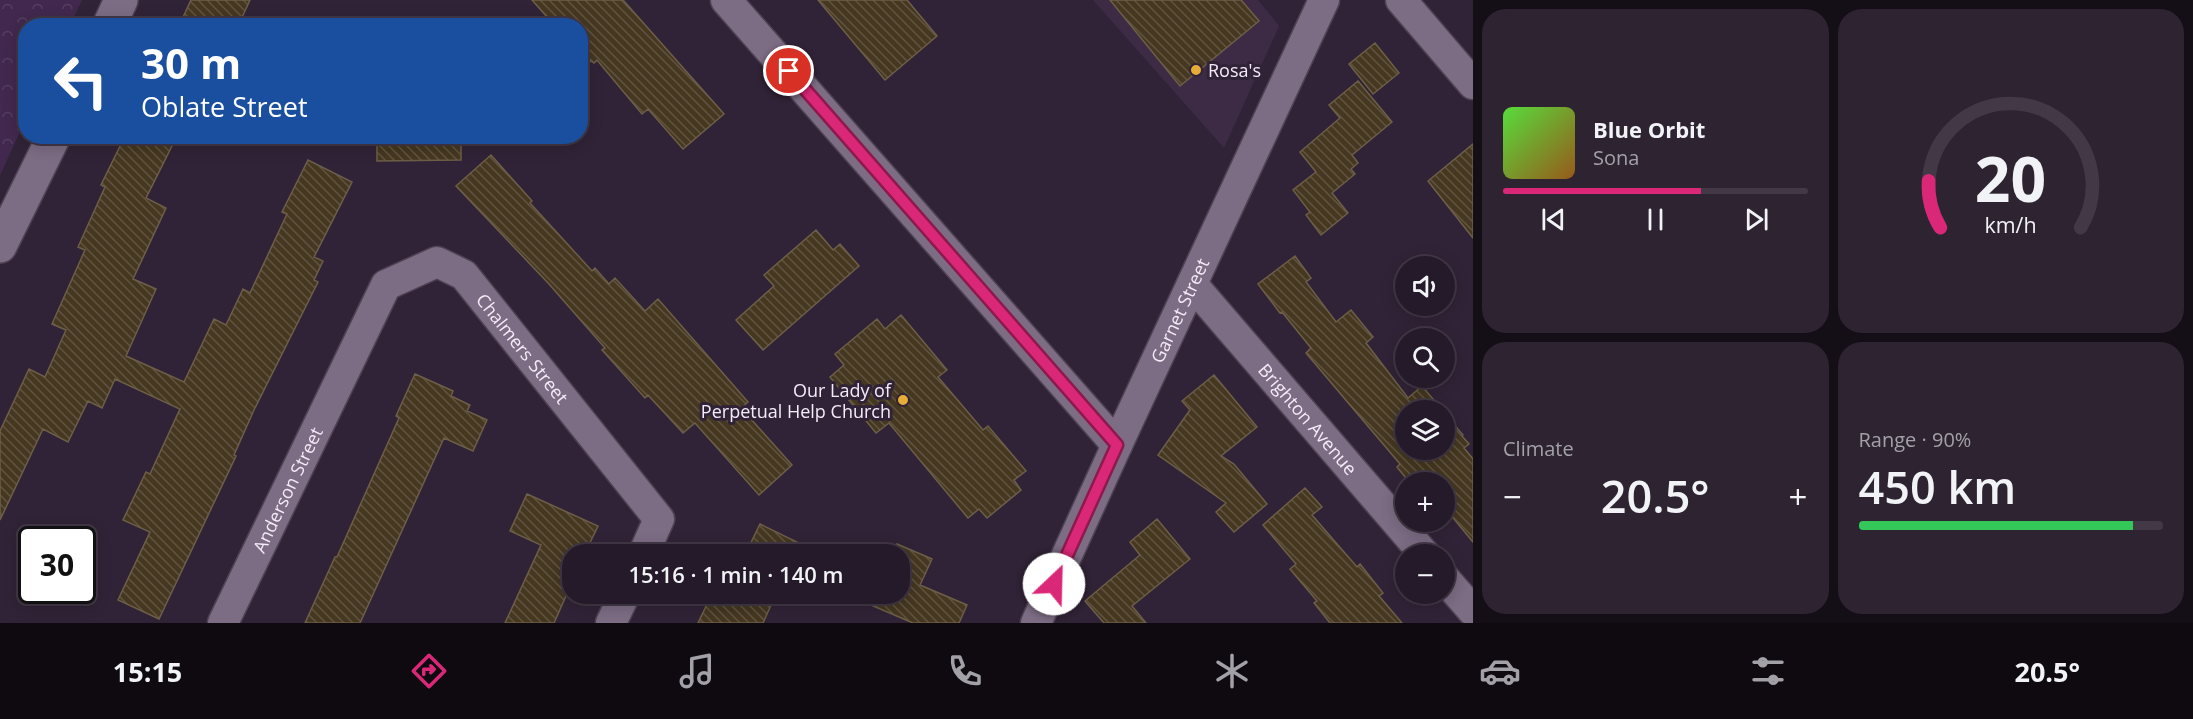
<!DOCTYPE html>
<html lang="en">
<head>
<meta charset="utf-8">
<style>
	:root { --surface:#251a29; --page:#2d2331; --text:#f1f3f6; --muted:#a3a1a8; --line:#423846; --accent:#db2777 }
	body { margin:0; font-family:"Open Sans",sans-serif; background:var(--page); color:var(--text); height:100vh; display:flex; flex-direction:column; font-size:22px; white-space:nowrap }
	* { box-sizing:border-box; margin:0 }
	p { font-size:20px; color:var(--muted) }
	.icon { flex:none; width:33px; height:33px; fill:none; stroke:currentColor; stroke-width:2; stroke-linecap:round; stroke-linejoin:round }
	.map { position:relative; flex:1; overflow:hidden }
	.details { display:flex; flex-direction:column; gap:9px; padding:9px; background:#140e17; width:720px }
	.details>* { flex:none }
	.guide { position:absolute; left:18px; top:18px; width:570px; height:126px; border-radius:24px; box-shadow:0 3px 15px #0003,0 0 0 2px var(--line); background:#1a4fa0; color:#fff; overflow:hidden }
	.buttons { position:absolute; left:1395px; top:256px; display:grid; gap:12px }
	.buttons a { display:grid; place-items:center; width:60px; height:60px; border-radius:50%; background:var(--surface); box-shadow:0 3px 15px #0003,0 0 0 2px var(--line); font-size:30px }
	.speed { position:absolute; left:18px; top:526px; display:flex; gap:12px; font-size:30px; font-weight:700; text-align:center }
	.speed>* { display:grid; place-content:center; width:78px; height:78px; border-radius:50%; background:var(--surface); box-shadow:0 3px 15px #0003,0 0 0 2px var(--line); line-height:1 }
	.speed .limit { border:3px solid #111; border-radius:9px; background:#fff; color:#111 }
	.pin { position:absolute; display:grid; place-items:center; width:51px; height:51px; color:#fff; margin:-26px; border:3px solid #fff; border-radius:50%; box-shadow:0 2px 6px #0007 }
	.me { position:absolute; width:66px; margin:-33px; rotate:24deg; stroke-linejoin:round; filter:drop-shadow(0 0 4px #0008) }
	.turn { display:flex; align-items:center; gap:21px; height:126px; padding:0 24px; font-size:27px }
	.turn .icon { width:78px; height:78px; stroke-width:2.5 }
	.turn b { display:block; font-size:42px; line-height:51px }
	.big { font-size:45px; font-weight:600; line-height:1.1 }
	.details .tile { flex:1; display:flex; flex-direction:column; justify-content:center; gap:9px; min-width:0; padding:0 21px; border-radius:24px; background:var(--page) }
	.details .dial { align-items:center; gap:0 }
	.dial svg { height:156px; overflow:visible; fill:none; stroke:var(--line); stroke-width:7; stroke-linecap:round; text-anchor:middle }
	.dial text { fill:var(--text); stroke:none }
	.song { display:flex; align-items:center; gap:18px }
	.cover { width:72px; height:72px; border-radius:9px; background:linear-gradient(135deg,hsl(110 70% 55%),hsl(30 70% 35%)) }
	.played { height:6px; border-radius:3px; background:linear-gradient(90deg,var(--accent) 65%,var(--line) 65%) }
	.keys { display:flex; justify-content:space-around; direction:ltr }
	.heat { display:flex; justify-content:space-between; align-items:center; font-size:33px; direction:ltr }
	.charge { height:9px; border-radius:4px; background:linear-gradient(90deg,#34c759 90%,var(--line) 0) }
	.details .tiles { flex:1; display:grid; gap:9px; grid-template-columns:repeat(2,1fr) }
	.trip { position:absolute; left:562px; top:544px; width:348px; height:60px; border-radius:24px; background:var(--surface); box-shadow:0 3px 15px #0003,0 0 0 2px var(--line); font-weight:600; line-height:60px; text-align:center }
	.tabs { display:flex; height:96px; justify-content:space-around; align-items:center; background:#0f0a10; color:var(--muted) }
	.tabs .icon { width:42px; height:42px }
	.tabs .on { color:var(--accent) }
	.tabs b { font-size:27px; color:var(--text) }
	main { display:flex; flex:1; min-height:0 }
	.map>svg:first-child { display:block }
	.built { fill:#3d2b45 }
	.park { fill:url(#park-crowns) }
	.building { fill:url(#building-back-hatch); stroke:#6d5f47; stroke-width:1.5 }
	.lines { fill:none; stroke-linecap:round; stroke-linejoin:round }
	.minor-casing { stroke:#4d4252; stroke-width:33 }
	.secondary-casing { stroke:#4d4252; stroke-width:36 }
	.minor { stroke:#7c6c84; stroke-width:30 }
	.secondary { stroke:#7c6c84; stroke-width:33 }
	.route-casing { stroke:#8e194d; stroke-width:15 }
	.route { stroke:#db2777; stroke-width:10 }
	.poi-dot { fill:#e6ac36; stroke:#312337; stroke-width:2 }
	.labels { text-anchor:middle; dominant-baseline:central; stroke-width:6; stroke-linejoin:round; paint-order:stroke }
	.poi-label { font-size:18px; fill:#f4ebf8; stroke:#312337; text-anchor:start }
	.street-label { font-size:18px; fill:#f4ebf8; stroke:#312337 }
</style>
</head>
<body>
<main>
<div class="map">
<svg width="1473" height="623" viewBox="0 0 1473 623">
	<defs>
		<pattern id="park-crowns" width="20" height="18" patternUnits="userSpaceOnUse" patternTransform="scale(1.5)"><rect width="20" height="18" fill="#42284e"/><path d="M2 6a3 3 0 1 1 6 0M12 15a3 3 0 1 1 6 0" fill="none" stroke="#553d60"/></pattern>
		<pattern id="building-back-hatch" width="6" height="6" patternUnits="userSpaceOnUse" patternTransform="scale(1.5)"><rect width="6" height="6" fill="#453720"/><path d="M-1 5l2 2M0 0l6 6M5-1l2 2" fill="none" stroke="#605441"/></pattern>
	</defs>
	<rect width="100%" height="100%" fill="#312337"/>
	<!-- built -->
	<path class="built" d="M 1093,0 L 1258,0 L 1279,26 L 1224,148 Z"/>
	<!-- park -->
	<path class="park" d="M 0,0 L 82,0 L 70,25 L 26,26 L 25,121 L 0,175 Z"/>
	<!-- building -->
	<path class="building" d="M 191,0 L 250,0 L 238,26 L 179,26 Z
		M 532,0 L 623,0 L 724,114 L 683,149 L 648,109 L 642,114 L 597,60 L 594,63 L 591,61 L 580,70 L 580,26 L 555,26 Z
		M 818,0 L 907,0 L 937,36 L 885,80 Z
		M 1110,0 L 1241,0 L 1259,21 L 1180,86 Z
		M 1375,43 L 1399,73 L 1373,94 L 1349,64 Z
		M 1358,81 L 1392,122 L 1352,155 L 1358,163 L 1351,169 L 1355,174 L 1332,193 L 1348,213 L 1321,235 L 1306,215 L 1310,212 L 1293,190 L 1316,172 L 1300,152 L 1340,118 L 1329,105 Z
		M 125,136 L 177,136 L 146,198 L 166,208 L 133,279 L 156,289 L 126,356 L 184,382 L 214,319 L 226,325 L 243,289 L 250,293 L 287,214 L 282,212 L 308,160 L 352,182 L 314,257 L 323,261 L 314,280 L 318,282 L 254,410 L 234,455 L 236,456 L 159,619 L 118,600 L 150,532 L 123,520 L 146,472 L 150,474 L 180,409 L 115,379 L 102,408 L 88,401 L 68,442 L 43,429 L 0,520 L 0,431 L 29,369 L 45,377 L 66,330 L 52,324 L 85,250 L 78,247 L 105,187 L 101,185 Z
		M 377,136 L 461,136 L 461,160 L 377,161 Z
		M 1473,144 L 1473,238 L 1428,181 Z
		M 491,155 L 532,201 L 530,203 L 592,271 L 595,268 L 609,284 L 615,278 L 645,311 L 658,299 L 748,402 L 741,408 L 792,465 L 759,495 L 695,423 L 683,433 L 648,395 L 645,398 L 602,350 L 605,348 L 549,284 L 456,186 Z
		M 816,230 L 833,250 L 840,244 L 859,266 L 763,350 L 736,320 L 774,286 L 764,275 Z
		M 1295,256 L 1311,278 L 1306,282 L 1336,322 L 1351,310 L 1373,337 L 1366,343 L 1408,398 L 1422,386 L 1443,411 L 1406,411 L 1406,450 L 1444,450 L 1444,413 L 1463,435 L 1462,436 L 1469,444 L 1464,448 L 1473,459 L 1473,542 L 1444,507 L 1444,483 L 1410,483 L 1397,467 L 1400,464 L 1306,353 L 1311,348 L 1282,312 L 1280,313 L 1258,284 Z
		M 901,315 L 947,370 L 938,377 L 983,430 L 988,426 L 1026,471 L 1014,480 L 1021,490 L 987,518 L 979,509 L 968,518 L 889,423 L 876,433 L 830,377 L 844,365 L 835,354 L 877,319 L 885,329 Z
		M 415,374 L 453,391 L 451,396 L 470,405 L 467,411 L 487,420 L 473,451 L 444,438 L 360,623 L 305,623 L 335,557 L 337,557 L 399,418 L 396,416 Z
		M 1214,375 L 1257,427 L 1221,456 L 1234,464 L 1267,504 L 1234,532 L 1216,512 L 1226,503 L 1158,455 L 1190,410 L 1182,401 Z
		M 1305,488 L 1322,507 L 1312,515 L 1357,567 L 1360,564 L 1383,593 L 1379,596 L 1402,623 L 1330,623 L 1314,603 L 1317,601 L 1290,569 L 1296,564 L 1263,525 Z
		M 527,494 L 598,526 L 584,555 L 573,555 L 573,580 L 554,623 L 505,623 L 541,545 L 510,531 Z
		M 1157,519 L 1190,559 L 1132,606 L 1146,623 L 1104,623 L 1085,601 L 1140,555 L 1130,542 Z
		M 760,524 L 801,544 L 795,555 L 745,555 Z
		M 897,544 L 932,559 L 920,585 L 967,605 L 959,623 L 913,623 L 871,605 L 876,594 L 900,594 L 900,555 L 892,555 Z
		M 712,594 L 776,594 L 763,623 L 698,623 Z"/>
	<g class="lines">
		<defs>
			<g id="minor">
				<path d="M 726,0 L 1117,445"/>
				<path d="M 1401,0 L 1473,84"/>
				<path id="s1" d="M 1192,284 L 1425,555"/>
				<path d="M 1444,578 L 1473,611"/>
				<path id="s2" d="M 223,623 L 386,285 L 437,262 L 464,275 L 659,519 L 643,555"/>
				<path d="M 611,623 L 625,594"/>
				<path id="s3" d="M 1036,623 L 1117,445 L 1324,0"/>
			</g>
			<path id="secondary" d="M 109,26 L 121,0
				M 0,246 L 54,136"/>
		</defs>
		<!-- minor casing -->
		<use href="#minor" class="minor-casing"/>
		<!-- secondary casing -->
		<use href="#secondary" class="secondary-casing"/>
		<!-- minor -->
		<use href="#minor" class="minor"/>
		<!-- secondary -->
		<use href="#secondary" class="secondary"/>
	</g>
	<g class="lines">
		<defs>
			<path id="route" d="M 789,71 L 1117,445 L 1054,584"/>
		</defs>
		<!-- route casing -->
		<use href="#route" class="route-casing"/>
		<!-- route -->
		<use href="#route" class="route"/>
	</g>
	<!-- markers -->
	<g class="poi-dot">
		<circle cx="1196" cy="70" r="6"/>
		<circle cx="903" cy="400" r="6"/>
	</g>
	<g class="labels">
		<!-- poi labels -->
		<g class="poi-label">
			<text x="1208" y="70">Rosa's</text>
			<text x="891" y="390" text-anchor="end">Our Lady of<tspan x="891" dy="21">Perpetual Help Church</tspan></text>
		</g>
		<!-- street labels -->
		<g class="street-label">
			<text stroke="none"><textPath href="#s3" startOffset="344">Garnet Street</textPath></text>
			<text stroke="none"><textPath href="#s2" startOffset="555">Chalmers Street</textPath></text>
			<text stroke="none"><textPath href="#s1" startOffset="178">Brighton Avenue</textPath></text>
			<text stroke="none"><textPath href="#s2" startOffset="148">Anderson Street</textPath></text>
		</g>
	</g>
</svg>
<div class="buttons">
<a><svg class="icon" aria-label="sound" viewBox="0 0 24 24"><path d="M4 9h4l5-4v14l-5-4H4zM17 9q2 3 0 6"/></svg></a>
<a><svg class="icon" aria-label="search" viewBox="0 0 24 24"><circle cx="10" cy="10" r="6"/><path d="M15 15l6 6"/></svg></a>
<a><svg class="icon" aria-label="layers" viewBox="0 0 24 24"><path d="M12 4l9 5-9 5-9-5zM3 14l9 5 9-5"/></svg></a>
<a>+</a>
<a>−</a>
</div>
<div class="speed"><div class="limit">30</div></div>
<div class="pin" style="left:789px;top:71px;background:#d93025"><svg class="icon" aria-label="arrive" viewBox="0 0 24 24"><path d="M6 21V4h12l-3 4 3 4H6"/></svg></div>
<svg class="me" style="left:1054px;top:584px" viewBox="-20 -20 40 40"><circle r="19" fill="#fff"/><path d="M0-13L10 11 0 6-10 11z" fill="#db2777"/></svg>
<div class="trip">15:16 · 1 min · 140 m</div>
<div class="guide">
<div class="turn"><svg class="icon" aria-label="left" viewBox="0 0 24 24"><path d="M17 20v-9H6M10 6l-5 5 5 5"/></svg><div><b>30 m</b>Oblate Street</div></div>
</div>
</div>
<section class="details">
<div class="tiles">
<div class="tile">
<div class="song"><i class="cover"></i><div><b>Blue Orbit</b><p>Sona</p></div></div>
<div class="played"></div>
<div class="keys"><svg class="icon" aria-label="previous" viewBox="0 0 24 24"><path d="M18 5L8 12l10 7zM5 5v14"/></svg><svg class="icon" aria-label="pause" viewBox="0 0 24 24"><path d="M8 5v14M16 5v14"/></svg><svg class="icon" aria-label="next" viewBox="0 0 24 24"><path d="M6 5l10 7-10 7zM19 5v14"/></svg></div>
</div>
<div class="tile dial"><svg viewBox="0 0 100 80">
<path d="M14 69A42 42 0 1 1 86 69"/>
<path d="M14 69A42 42 0 0 1 8 45" stroke="#db2777"/>
<text x="50" y="56" font-size="32" font-weight="700">20</text>
<text x="50" y="72" font-size="11">km/h</text>
</svg></div>
<div class="tile"><p>Climate</p>
<div class="heat"><a>−</a><b class="big">20.5°</b><a>+</a></div>
</div>
<div class="tile"><p>Range · 90%</p><b class="big">450 km</b><div class="charge"></div></div>
</div>
</section>
</main>
<nav class="tabs">
<b>15:15</b>
<svg class="icon on" aria-label="directions" viewBox="0 0 24 24"><path d="M12 3l9 9-9 9-9-9zM9 14v-3h6M13 9l2 2-2 2"/></svg>
<svg class="icon" aria-label="music" viewBox="0 0 24 24"><path d="M9 18V5l10-2v13"/><circle cx="6" cy="18" r="3"/><circle cx="16" cy="16" r="3"/></svg>
<svg class="icon" aria-label="phone" viewBox="0 0 24 24"><path d="M5 4h4l2 5-3 2q2 4 5 5l2-3 5 2v4C11 20 4 13 5 4z"/></svg>
<svg class="icon" aria-label="climate" viewBox="0 0 24 24"><path d="M12 3v18M4 7l16 10M4 17L20 7"/></svg>
<svg class="icon" aria-label="car" viewBox="0 0 24 24"><path d="M5 17H2v-5l4-1 3-4h7l3 4 3 1v5h-3M9 17h6M6 11h13"/><circle cx="7" cy="17" r="2"/><circle cx="17" cy="17" r="2"/></svg>
<svg class="icon" aria-label="filters" viewBox="0 0 24 24"><path d="M4 7h16M4 17h16"/><circle cx="9" cy="7" r="2"/><circle cx="15" cy="17" r="2"/></svg>
<b>20.5°</b>
</nav>
</body>
</html>
